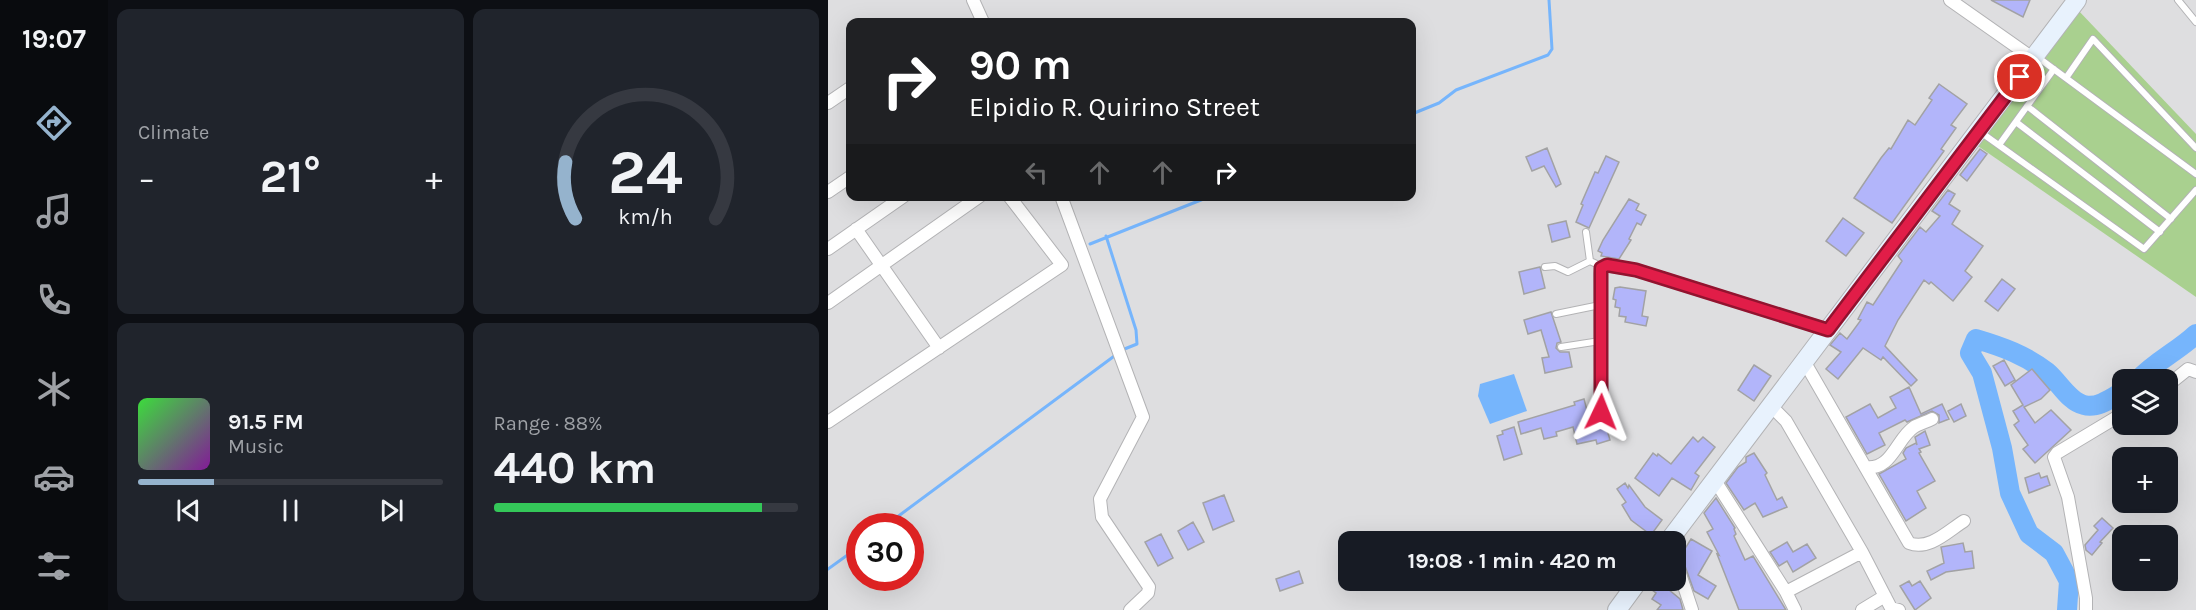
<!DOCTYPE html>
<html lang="en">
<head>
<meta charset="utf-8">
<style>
	:root { --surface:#171b24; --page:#20242c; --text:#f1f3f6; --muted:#9ea1a6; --line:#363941; --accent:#95b3cd }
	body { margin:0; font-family:Karla,sans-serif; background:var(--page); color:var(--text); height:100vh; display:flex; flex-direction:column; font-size:22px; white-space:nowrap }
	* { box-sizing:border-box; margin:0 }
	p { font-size:20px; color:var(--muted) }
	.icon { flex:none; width:33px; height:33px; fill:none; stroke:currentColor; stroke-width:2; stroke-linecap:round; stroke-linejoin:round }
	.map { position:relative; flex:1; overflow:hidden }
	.details { display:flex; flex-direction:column; gap:9px; padding:9px; background:#0d0f14; width:720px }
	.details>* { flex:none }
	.hud { position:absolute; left:18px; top:18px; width:570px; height:183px; border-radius:12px; box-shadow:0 6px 24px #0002; background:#202124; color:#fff; overflow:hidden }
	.buttons { position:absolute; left:1284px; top:369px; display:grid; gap:12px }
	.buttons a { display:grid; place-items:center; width:66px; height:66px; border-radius:12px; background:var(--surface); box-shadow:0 6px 24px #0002; font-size:30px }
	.speed { position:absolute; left:18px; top:513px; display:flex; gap:12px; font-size:30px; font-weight:700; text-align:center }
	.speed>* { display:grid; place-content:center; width:78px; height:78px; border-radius:50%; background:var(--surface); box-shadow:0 6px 24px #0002; line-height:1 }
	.speed .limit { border:9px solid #d22; background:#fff; color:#111 }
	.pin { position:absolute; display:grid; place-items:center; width:51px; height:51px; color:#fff; margin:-26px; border:3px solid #fff; border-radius:50%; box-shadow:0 2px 6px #0007 }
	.me { position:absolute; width:66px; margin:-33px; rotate:2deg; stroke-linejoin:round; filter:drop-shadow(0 0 4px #0008) }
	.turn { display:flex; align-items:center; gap:21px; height:126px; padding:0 24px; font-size:27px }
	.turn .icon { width:78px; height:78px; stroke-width:2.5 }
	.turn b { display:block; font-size:42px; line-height:51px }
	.lanes { display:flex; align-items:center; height:57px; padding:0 24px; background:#0003; justify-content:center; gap:30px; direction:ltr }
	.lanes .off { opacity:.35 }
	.big { font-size:45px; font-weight:700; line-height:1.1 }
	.details .tile { flex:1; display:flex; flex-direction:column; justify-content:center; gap:9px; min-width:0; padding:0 21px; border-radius:12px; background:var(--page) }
	.details .dial { align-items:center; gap:0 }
	.dial svg { height:156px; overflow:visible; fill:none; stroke:var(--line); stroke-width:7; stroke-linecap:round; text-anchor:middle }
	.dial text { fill:var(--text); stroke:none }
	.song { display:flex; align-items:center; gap:18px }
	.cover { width:72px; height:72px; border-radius:9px; background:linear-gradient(135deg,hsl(120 70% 55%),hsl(290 70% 35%)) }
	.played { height:6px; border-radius:3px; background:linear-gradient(90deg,var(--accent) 25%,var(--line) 25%) }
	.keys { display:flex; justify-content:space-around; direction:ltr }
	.heat { display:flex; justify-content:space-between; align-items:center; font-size:33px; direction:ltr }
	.charge { height:9px; border-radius:4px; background:linear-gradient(90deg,#34c759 88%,var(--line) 0) }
	.details .tiles { flex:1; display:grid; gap:9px; grid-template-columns:repeat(2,1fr) }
	.trip { position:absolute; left:510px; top:531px; width:348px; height:60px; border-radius:12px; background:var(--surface); box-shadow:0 6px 24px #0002; font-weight:700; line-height:60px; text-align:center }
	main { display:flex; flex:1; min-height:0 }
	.menu { display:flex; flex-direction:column; width:108px; justify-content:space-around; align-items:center; background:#090b0e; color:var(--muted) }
	.menu .icon { width:42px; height:42px }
	.menu .current { color:var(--accent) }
	.menu b { font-size:27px; color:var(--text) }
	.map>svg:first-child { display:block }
	.green { fill:#a9d08f }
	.water { fill:#76b5fc }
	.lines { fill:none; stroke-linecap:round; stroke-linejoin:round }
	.stream { stroke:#76b5fc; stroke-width:3 }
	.river { stroke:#76b5fc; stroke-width:20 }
	.building { fill:#b2b5fa; stroke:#a2a2a4; stroke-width:1.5 }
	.lane-casing { stroke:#b3b3b5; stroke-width:8 }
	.street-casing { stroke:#b3b3b5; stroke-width:14 }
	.secondary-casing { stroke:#b3b3b5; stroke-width:20 }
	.lane { stroke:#fff; stroke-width:6 }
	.street { stroke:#fff; stroke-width:12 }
	.secondary { stroke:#e8f2fd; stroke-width:18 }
	.route-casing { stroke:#92132f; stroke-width:15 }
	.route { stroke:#e11d48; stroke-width:10 }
</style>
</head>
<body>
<main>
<nav class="menu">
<b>19:07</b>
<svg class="icon current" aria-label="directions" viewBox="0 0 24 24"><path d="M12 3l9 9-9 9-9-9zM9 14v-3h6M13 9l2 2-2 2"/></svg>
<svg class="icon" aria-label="music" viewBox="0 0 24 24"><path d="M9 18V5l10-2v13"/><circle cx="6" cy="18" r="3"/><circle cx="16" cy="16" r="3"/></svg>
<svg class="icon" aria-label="phone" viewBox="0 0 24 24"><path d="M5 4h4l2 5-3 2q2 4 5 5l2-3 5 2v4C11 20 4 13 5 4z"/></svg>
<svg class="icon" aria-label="climate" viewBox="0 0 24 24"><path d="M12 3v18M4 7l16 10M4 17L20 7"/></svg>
<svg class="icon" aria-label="car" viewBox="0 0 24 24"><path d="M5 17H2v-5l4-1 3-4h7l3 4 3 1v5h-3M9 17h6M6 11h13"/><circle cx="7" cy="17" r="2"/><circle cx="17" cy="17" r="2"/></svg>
<svg class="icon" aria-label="filters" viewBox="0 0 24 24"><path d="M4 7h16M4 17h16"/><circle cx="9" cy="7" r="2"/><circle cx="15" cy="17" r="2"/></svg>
</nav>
<section class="details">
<div class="tiles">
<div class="tile"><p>Climate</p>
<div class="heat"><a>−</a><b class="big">21°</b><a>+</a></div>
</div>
<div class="tile dial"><svg viewBox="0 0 100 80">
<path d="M14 69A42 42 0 1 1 86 69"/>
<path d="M14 69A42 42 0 0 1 9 40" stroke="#95b3cd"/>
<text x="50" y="56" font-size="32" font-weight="700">24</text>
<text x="50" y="72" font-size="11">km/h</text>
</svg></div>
<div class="tile">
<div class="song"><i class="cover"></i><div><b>91.5 FM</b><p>Music</p></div></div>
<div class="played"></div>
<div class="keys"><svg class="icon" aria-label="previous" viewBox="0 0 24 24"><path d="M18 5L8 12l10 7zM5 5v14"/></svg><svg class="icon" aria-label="pause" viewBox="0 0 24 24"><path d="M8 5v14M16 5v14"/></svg><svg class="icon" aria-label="next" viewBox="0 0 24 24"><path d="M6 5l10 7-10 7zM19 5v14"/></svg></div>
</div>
<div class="tile"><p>Range · 88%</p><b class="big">440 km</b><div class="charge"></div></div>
</div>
</section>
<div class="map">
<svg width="1368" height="610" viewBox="0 0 1368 610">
	<rect width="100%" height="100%" fill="#dedee0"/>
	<!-- green -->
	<path class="green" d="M 1249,9 L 1368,134 L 1368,297 L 1150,146 Z"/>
	<!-- water -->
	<path class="water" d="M 686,374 L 699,411 L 662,424 L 650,396 L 652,384 Z"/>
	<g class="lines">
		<!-- stream -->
		<path class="stream" d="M 584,114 L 611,103 L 628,90 L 720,55 L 724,49 L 721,0
			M 278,236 L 308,330 L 309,344 L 294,350
			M 262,244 L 383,196
			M 57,526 L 289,354
			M 0,569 L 32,546"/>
		<!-- river -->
		<path class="river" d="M 1310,380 C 1328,361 1350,351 1368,334
			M 1239,610 L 1241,581 L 1226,553 L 1201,534 L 1182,493 L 1174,448 L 1154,373 L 1142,353 L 1148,339 C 1175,347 1197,355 1219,372 C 1231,382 1241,402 1256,405 C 1269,409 1284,398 1294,392"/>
	</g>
	<!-- building -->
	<path class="building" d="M 1163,0 L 1202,0 L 1195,17 Z
		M 1111,84 L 1139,104 L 1123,125 L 1128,128 L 1113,149 L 1116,151 L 1064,223 L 1026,198 L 1053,158 L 1061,148 L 1063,149 L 1080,120 L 1087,125 L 1104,100 L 1101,98 Z
		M 719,148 L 733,184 L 728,187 L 716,166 L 704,171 L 698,157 Z
		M 1152,149 L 1159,154 L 1139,181 L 1132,175 Z
		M 778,156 L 791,162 L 761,228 L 748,222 L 755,205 L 753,204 L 767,172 L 770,173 Z
		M 1120,190 L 1127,194 L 1121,204 L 1132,211 L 1124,224 L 1155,246 L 1137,271 L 1144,277 L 1125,301 L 1103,282 L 1101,284 L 1096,280 L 1070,320 L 1057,346 L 1089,380 L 1083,386 L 1055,357 L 1053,360 L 1035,348 L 1010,379 L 998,369 L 1013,352 L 1002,345 L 1012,333 L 1019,339 L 1033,320 L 1030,319 L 1039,302 L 1045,305 L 1074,261 L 1070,256 L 1092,227 L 1098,232 L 1112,216 L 1104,211 Z
		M 801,199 L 811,204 L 808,210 L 818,215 L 813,225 L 809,223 L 801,239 L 803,240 L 791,259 L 773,256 L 774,253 L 770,251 L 775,240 Z
		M 1015,218 L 1036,233 L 1018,256 L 998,241 Z
		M 738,221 L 742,237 L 724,242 L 720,225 Z
		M 712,267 L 717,288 L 696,294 L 691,272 Z
		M 1174,279 L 1187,289 L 1170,311 L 1157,301 Z
		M 792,287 L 818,291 L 814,316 L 820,317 L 818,326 L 797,322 L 798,317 L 791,316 L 792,308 L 787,307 L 788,300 L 785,299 L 787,288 Z
		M 723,312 L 733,342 L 729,343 L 728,348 L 732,352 L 741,352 L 744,367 L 717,373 L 714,358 L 721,357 L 713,330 L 700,334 L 696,320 Z
		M 1176,360 L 1187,380 L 1177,386 L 1165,366 Z
		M 926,365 L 943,376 L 926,401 L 910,390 Z
		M 1204,369 L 1222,390 L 1213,399 L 1196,407 L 1207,423 L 1223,410 L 1243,430 L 1207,463 L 1195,449 L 1200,445 L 1186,425 L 1191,421 L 1185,411 L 1195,405 L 1183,385 Z
		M 1081,387 L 1093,414 L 1114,404 L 1121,419 L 1111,423 L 1111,415 L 1104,411 L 1079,422 L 1077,420 L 1051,433 L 1057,445 L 1039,454 L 1018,417 L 1042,404 L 1050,418 L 1068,408 L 1062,397 Z
		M 756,399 L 761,418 L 766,416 L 769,422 L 776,420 L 782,440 L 769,444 L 768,440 L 749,444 L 745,427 L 728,432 L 729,436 L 716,439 L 713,428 L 693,434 L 690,422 L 747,405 L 746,402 Z
		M 1133,404 L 1138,416 L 1126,422 L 1120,411 Z
		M 686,427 L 694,454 L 676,460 L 669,436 L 675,434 L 674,431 Z
		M 1097,431 L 1102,445 L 1091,449 L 1093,452 L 1091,453 L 1107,481 L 1089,491 L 1098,508 L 1078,521 L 1051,474 L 1078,459 L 1075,453 L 1078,448 L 1088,443 L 1089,445 L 1087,437 Z
		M 865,437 L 870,442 L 875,437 L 887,447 L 867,473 L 871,476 L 863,490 L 844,478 L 831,496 L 807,478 L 825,453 L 829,456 L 830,454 L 843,464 Z
		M 926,453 L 939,473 L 937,475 L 949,500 L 954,497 L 959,507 L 935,517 L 927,503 L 916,510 L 898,483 L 910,467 L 918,462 L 918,457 Z
		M 1211,473 L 1213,478 L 1219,476 L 1222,485 L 1201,493 L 1197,478 Z
		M 797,483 L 800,488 L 801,485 L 817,507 L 834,520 L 823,535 L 803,520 L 794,505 L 798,502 L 789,489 Z
		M 396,495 L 406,521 L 385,530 L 375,503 Z
		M 888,498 L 907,528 L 906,529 L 908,534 L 906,536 L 917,560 L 925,556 L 958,610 L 911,610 L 889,554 L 891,555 L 879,532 L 885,529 L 876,513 Z
		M 1274,518 L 1285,528 L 1272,542 L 1274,543 L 1264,555 L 1258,550 L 1257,545 L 1270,530 L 1266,526 Z
		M 365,522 L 376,542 L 360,550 L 350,531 Z
		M 333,534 L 345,558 L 330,566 L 317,542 Z
		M 863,539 L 884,551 L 870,575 L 888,586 L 880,599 L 866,591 L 853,555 Z
		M 959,542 L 965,552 L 979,544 L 988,558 L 965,572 L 959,561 L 951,566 L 942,552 Z
		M 1135,543 L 1137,552 L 1144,551 L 1146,568 L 1118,572 L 1103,580 L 1099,571 L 1116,563 L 1113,547 Z
		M 471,571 L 475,583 L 452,591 L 448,579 Z
		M 824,580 L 829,580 L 852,599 L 855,610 L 829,610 L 833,605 L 824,599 L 828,593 L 820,587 Z
		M 1081,581 L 1084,586 L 1092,581 L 1103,598 L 1087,610 L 1072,586 Z"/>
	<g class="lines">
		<defs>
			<path id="lane" d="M 1350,0 L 1368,22
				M 1208,56 L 1368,174
				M 1238,78 L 1265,39 L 1368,148
				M 1199,106 L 1343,219
				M 1188,122 L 1332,232
				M 1151,131 L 1316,249 L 1368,190
				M 1171,145 L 1226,69
				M 758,232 L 762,261
				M 717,267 L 727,266 L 740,272 L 762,261 L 775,267
				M 728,314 L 772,305
				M 733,347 L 772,341"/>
			<path id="street" d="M 145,0 L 155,22
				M 1122,0 L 1206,59
				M 0,103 L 22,88
				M 0,192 L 22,177
				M 233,196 L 315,417 L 272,499 L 274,517 L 321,587 L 320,593 L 302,610
				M 28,229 L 111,348
				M 0,249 L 76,196
				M 0,303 L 152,196
				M 976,361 L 1081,543 C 1101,551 1120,531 1136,521
				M 1340,385 L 1360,369 L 1368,372
				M 942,405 L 958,421 L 1034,552 L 958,592
				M 773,412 L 772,274 L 773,268 L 777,265 L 808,270 L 1000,330
				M 0,422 L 234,265 L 181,196
				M 1037,467 C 1064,471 1068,439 1086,427 C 1091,424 1098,422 1104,419
				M 886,479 L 958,592 L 967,610
				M 1034,552 L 1063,608 L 1071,610
				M 848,562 L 864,610
				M 1034,610 L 1057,596
				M 1258,610 L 1258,598 L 1240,497 L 1226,457 L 1229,453 L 1294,414"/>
			<path id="secondary" d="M 840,542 L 1249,0
				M 789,610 L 811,580"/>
		</defs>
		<!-- lane casing -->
		<use href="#lane" class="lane-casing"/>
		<!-- street casing -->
		<use href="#street" class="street-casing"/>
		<!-- secondary casing -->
		<use href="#secondary" class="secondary-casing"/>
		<!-- lane -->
		<use href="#lane" class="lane"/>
		<!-- street -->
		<use href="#street" class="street"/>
		<!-- secondary -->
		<use href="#secondary" class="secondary"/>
	</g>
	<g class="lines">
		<defs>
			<path id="route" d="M 773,412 L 773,268 L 779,265 L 808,270 L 1000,330 L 1192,77"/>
		</defs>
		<!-- route casing -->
		<use href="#route" class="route-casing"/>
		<!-- route -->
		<use href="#route" class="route"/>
	</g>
</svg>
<div class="buttons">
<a><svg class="icon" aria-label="layers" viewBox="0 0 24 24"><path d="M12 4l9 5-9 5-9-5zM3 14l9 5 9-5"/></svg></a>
<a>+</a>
<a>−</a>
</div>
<div class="speed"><div class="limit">30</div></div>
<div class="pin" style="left:1192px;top:77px;background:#d93025"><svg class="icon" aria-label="arrive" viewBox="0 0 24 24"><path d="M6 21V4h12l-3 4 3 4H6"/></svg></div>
<svg class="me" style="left:773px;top:412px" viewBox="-20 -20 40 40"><path d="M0-17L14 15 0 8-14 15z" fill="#e11d48" stroke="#fff" stroke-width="4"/></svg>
<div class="trip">19:08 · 1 min · 420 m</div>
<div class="hud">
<div class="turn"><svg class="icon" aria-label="right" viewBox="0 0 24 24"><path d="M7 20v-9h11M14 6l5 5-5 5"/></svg><div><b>90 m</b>Elpidio R. Quirino Street</div></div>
<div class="lanes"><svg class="icon off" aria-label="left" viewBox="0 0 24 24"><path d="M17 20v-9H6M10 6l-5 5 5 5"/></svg><svg class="icon off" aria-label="ahead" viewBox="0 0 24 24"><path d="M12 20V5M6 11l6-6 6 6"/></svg><svg class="icon off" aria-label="ahead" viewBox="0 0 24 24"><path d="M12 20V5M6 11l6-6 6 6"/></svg><svg class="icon" aria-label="right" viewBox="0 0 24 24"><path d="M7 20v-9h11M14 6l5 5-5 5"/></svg></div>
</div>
</div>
</main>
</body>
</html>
